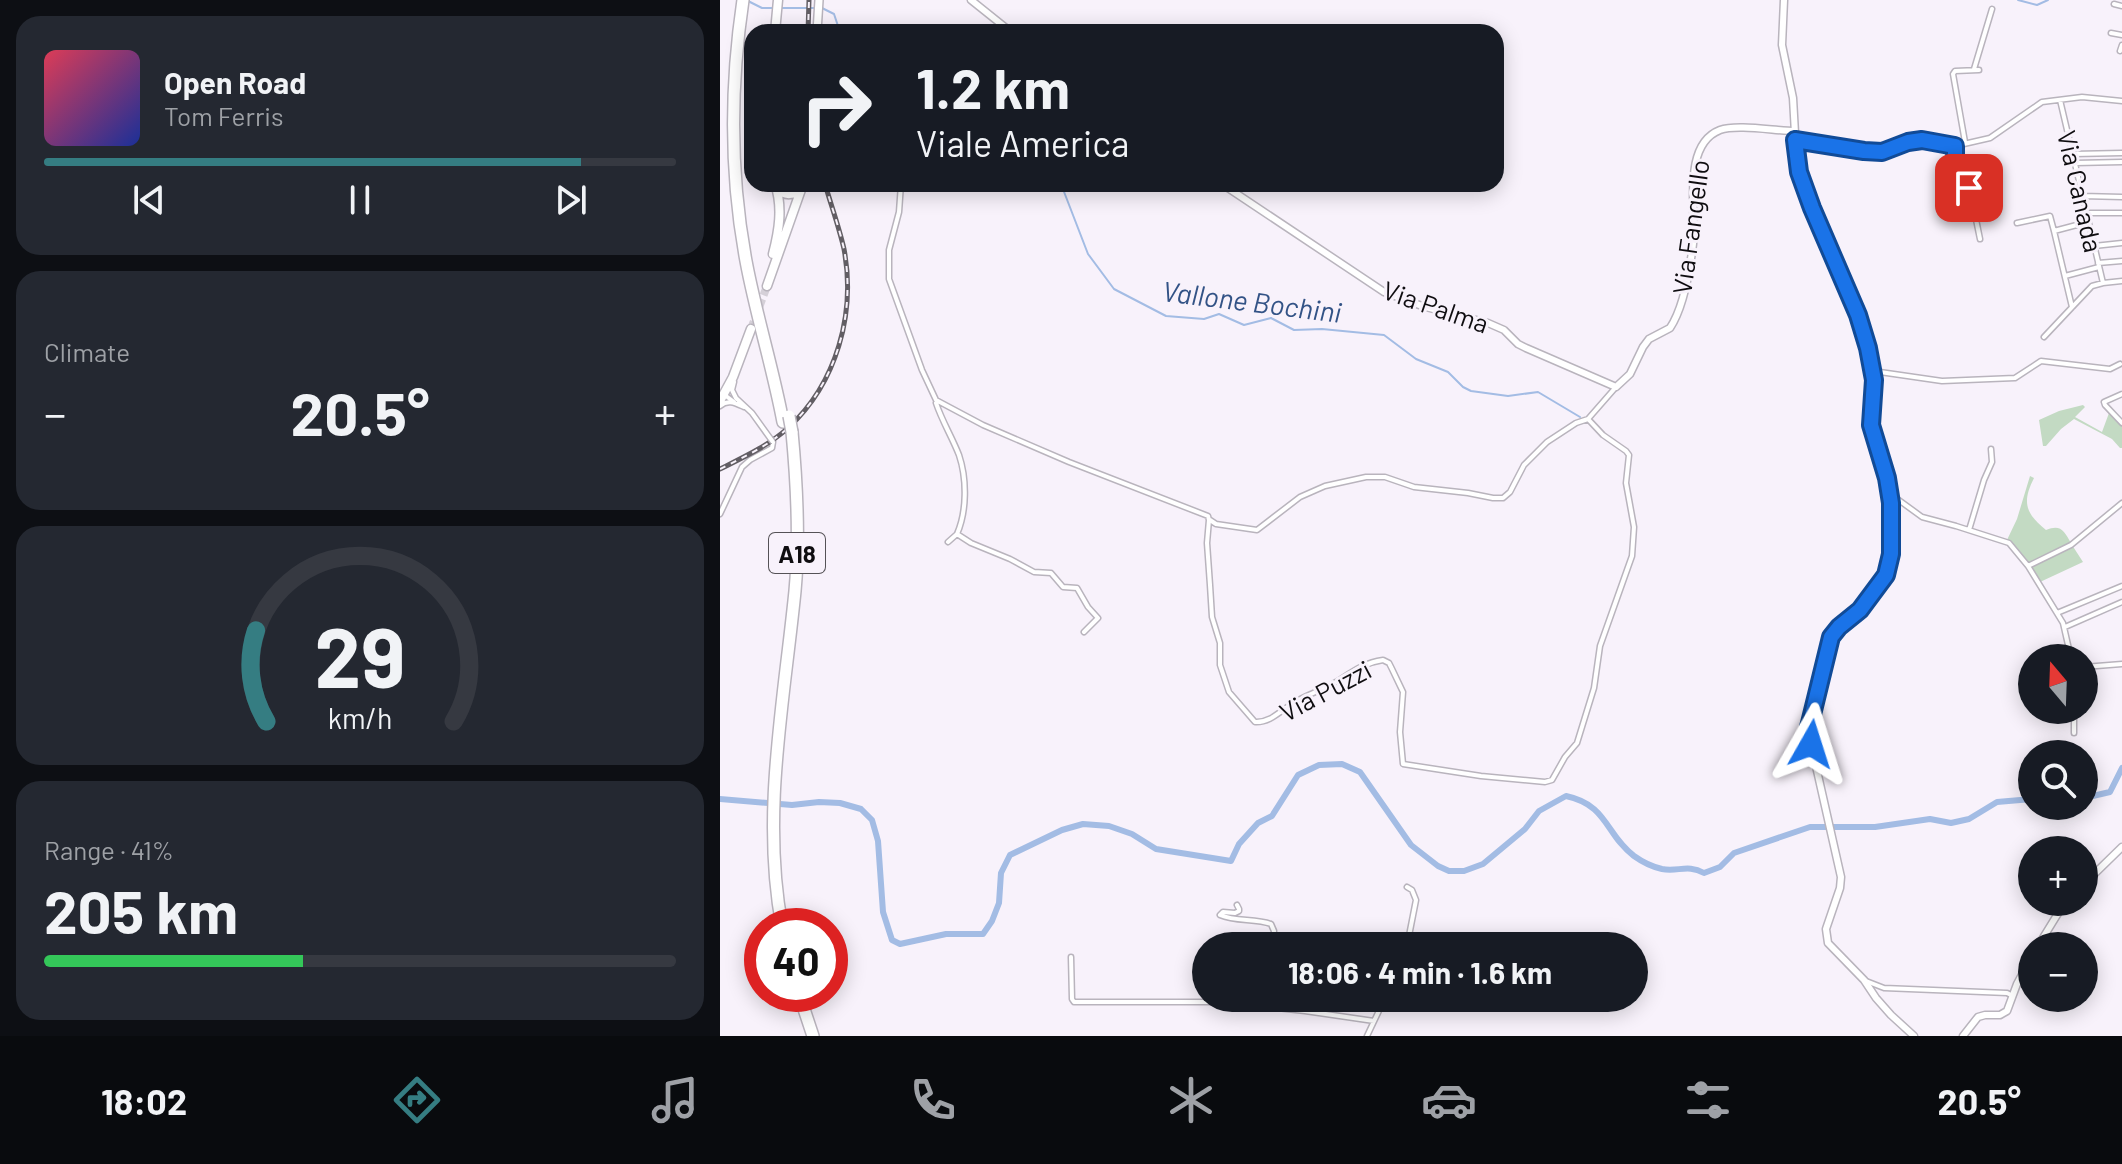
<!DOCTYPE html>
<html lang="en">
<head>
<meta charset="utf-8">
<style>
	:root { --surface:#171b24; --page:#242831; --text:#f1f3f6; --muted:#9ea1a6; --line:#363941; --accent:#357d82 }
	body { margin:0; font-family:Barlow,sans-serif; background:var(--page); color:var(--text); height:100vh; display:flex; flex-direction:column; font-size:30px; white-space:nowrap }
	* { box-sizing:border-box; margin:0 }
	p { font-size:26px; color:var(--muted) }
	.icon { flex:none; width:44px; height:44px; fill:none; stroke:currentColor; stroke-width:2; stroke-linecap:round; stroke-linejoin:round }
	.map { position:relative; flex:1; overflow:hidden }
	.panel { display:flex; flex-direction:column; gap:16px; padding:16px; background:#0d0f14; width:720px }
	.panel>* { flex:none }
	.guide { position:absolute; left:24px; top:24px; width:760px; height:168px; border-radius:24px; box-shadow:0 4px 20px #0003; background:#171b24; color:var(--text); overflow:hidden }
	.needle { width:52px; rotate:341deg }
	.fabs { position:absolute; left:1298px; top:644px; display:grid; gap:16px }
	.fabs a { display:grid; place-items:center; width:80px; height:80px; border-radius:50%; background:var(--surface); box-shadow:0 4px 20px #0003; font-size:40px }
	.speed { position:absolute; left:24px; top:908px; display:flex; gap:16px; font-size:40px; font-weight:700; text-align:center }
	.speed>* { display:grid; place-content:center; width:104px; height:104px; border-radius:50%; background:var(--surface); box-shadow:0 4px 20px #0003; line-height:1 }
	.speed .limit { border:12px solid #d22; background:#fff; color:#111 }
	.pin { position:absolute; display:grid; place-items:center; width:68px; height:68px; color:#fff; margin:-34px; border-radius:16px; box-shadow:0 4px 12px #0006 }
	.me { position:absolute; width:88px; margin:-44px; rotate:6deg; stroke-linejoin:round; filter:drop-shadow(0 0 6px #0008) }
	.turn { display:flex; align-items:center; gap:28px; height:168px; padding:0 40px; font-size:36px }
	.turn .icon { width:104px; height:104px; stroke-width:2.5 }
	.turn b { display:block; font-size:56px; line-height:68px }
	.big { font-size:60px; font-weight:700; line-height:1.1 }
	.panel .widget { flex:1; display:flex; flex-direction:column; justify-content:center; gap:12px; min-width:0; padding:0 28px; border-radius:24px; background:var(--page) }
	.panel .dial { align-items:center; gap:0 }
	.dial svg { height:208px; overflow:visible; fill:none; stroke:var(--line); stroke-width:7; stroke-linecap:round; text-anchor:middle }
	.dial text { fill:var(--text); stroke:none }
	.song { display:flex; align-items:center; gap:24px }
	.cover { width:96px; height:96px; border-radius:12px; background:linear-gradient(135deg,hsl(350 70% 55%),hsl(230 70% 35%)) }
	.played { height:8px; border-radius:4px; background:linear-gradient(90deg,var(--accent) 85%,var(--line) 85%) }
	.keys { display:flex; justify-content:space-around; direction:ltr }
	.heat { display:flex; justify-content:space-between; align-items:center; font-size:44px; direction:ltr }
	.charge { height:12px; border-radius:6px; background:linear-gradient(90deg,#34c759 41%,var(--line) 0) }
	.trip { position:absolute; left:472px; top:932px; width:456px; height:80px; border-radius:40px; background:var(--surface); box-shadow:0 4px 20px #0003; font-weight:700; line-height:80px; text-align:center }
	.tab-bar { display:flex; height:128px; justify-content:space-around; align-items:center; background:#090b0e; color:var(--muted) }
	.tab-bar .icon { width:56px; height:56px }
	.tab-bar .active { color:var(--accent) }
	.tab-bar b { font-size:36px; color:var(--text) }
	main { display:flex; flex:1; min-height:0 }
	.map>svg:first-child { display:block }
	.green { fill:#c3dac3 }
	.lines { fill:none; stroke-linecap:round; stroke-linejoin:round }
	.stream { stroke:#a3bce4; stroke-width:2 }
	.river { stroke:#a3bce4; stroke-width:6 }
	.primary-tunnel { stroke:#d5d0d8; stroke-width:8; stroke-dasharray:8 4; stroke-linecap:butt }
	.minor-casing { stroke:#b9b4bd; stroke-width:7 }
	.tertiary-casing { stroke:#b9b4bd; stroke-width:9 }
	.secondary-casing { stroke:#b9b4bd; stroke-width:10 }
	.primary-casing { stroke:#b9b4bd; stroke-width:11 }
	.motorway-casing { stroke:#b9b4bd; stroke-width:14 }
	.minor { stroke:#fff; stroke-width:4 }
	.tertiary { stroke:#fff; stroke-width:6 }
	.secondary { stroke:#fff; stroke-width:7 }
	.primary { stroke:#fff; stroke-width:8 }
	.motorway { stroke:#fff; stroke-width:11 }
	.rail-casing { stroke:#625e64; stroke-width:5 }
	.rail { stroke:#f8f2fb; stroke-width:2; stroke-dasharray:6; stroke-linecap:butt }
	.minor-bridge-casing { stroke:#b9b4bd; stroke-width:7; stroke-linecap:butt }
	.motorway-bridge-casing { stroke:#b9b4bd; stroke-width:14; stroke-linecap:butt }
	.minor-bridge { stroke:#fff; stroke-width:4 }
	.motorway-bridge { stroke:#fff; stroke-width:11 }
	.route-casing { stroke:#114b97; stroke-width:20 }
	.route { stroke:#1a73e8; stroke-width:14 }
	.labels { text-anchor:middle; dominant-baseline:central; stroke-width:6; stroke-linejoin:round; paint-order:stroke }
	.shield { fill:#f8f2fb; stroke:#555256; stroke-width:2 }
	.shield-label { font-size:24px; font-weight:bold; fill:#0f0d10 }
	.street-label { font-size:26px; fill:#0f0d10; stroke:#f8f2fb }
	.water-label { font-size:28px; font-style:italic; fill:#335386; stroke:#f8f2fb }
</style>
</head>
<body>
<main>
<section class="panel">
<div class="widget">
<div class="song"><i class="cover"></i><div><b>Open Road</b><p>Tom Ferris</p></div></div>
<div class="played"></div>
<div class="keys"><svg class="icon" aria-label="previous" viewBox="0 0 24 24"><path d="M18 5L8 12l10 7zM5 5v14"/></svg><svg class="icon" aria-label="pause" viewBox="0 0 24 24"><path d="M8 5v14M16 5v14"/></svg><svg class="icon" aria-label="next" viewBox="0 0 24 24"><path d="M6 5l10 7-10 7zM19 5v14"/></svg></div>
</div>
<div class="widget"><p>Climate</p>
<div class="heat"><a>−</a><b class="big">20.5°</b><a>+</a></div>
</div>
<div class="widget dial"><svg viewBox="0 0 100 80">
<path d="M14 69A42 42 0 1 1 86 69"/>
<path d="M14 69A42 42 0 0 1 10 34" stroke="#357d82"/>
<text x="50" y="56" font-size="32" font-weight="700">29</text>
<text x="50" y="72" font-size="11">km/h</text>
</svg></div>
<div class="widget"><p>Range · 41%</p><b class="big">205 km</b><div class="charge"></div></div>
</section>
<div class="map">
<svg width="1402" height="1036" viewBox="0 0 1402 1036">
	<rect width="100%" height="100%" fill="#f8f2fb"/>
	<!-- green -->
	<path class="green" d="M 1363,405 L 1365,407 L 1355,417 L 1382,432 L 1389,413 L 1402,425 L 1402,448 L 1400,448 L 1392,439 L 1354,419 L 1341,429 L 1326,446 L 1323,446 L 1319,420 L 1339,411 Z
		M 1310,476 L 1314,478 C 1302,502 1305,513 1326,530 C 1341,524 1344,531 1351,543 L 1309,563 L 1305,561 L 1306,558 L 1304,559 L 1287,540 L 1297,519 Z
		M 1352,545 L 1363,562 L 1320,582 L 1310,567 Z"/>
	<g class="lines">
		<!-- stream -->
		<path class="stream" d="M 1298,0 L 1317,5 L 1328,0
			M 28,1 L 42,8 L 56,8
			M 62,8 L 96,8
			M 102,8 L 114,14 L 120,32
			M 341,184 L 368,254 L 394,289 L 446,316 L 484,319 L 499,314 L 524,325 L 551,318 L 574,330 L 602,329 L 664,335 L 696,359 L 728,372 L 743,387 L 751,391 L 788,396 L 818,392 L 860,417"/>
		<!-- river -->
		<path class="river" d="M 1364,798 L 1390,792 L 1402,768
			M 0,799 L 72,805 L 99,802 L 120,803 L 141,809 L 152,820 L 158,841 L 163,912 L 172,940 L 180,944 L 226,934 L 263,934 L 272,921 L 279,903 L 281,873 L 290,855 L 342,830 L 363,824 L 389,826 L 412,834 L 436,849 L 511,861 L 519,844 L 538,823 L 552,816 L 578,775 L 599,765 L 622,764 L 640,772 L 691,845 L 718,866 L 729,871 L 744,871 L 763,864 L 805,829 L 819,811 L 846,796 C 888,805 885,834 914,856 C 921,861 933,867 942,869 C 958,872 968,864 984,873 L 1000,867 L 1014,853 L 1090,827 L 1155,827 L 1210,819 L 1231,823 L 1249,819 L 1277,802 L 1312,799"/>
		<!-- primary-tunnel -->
		<path class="primary-tunnel" d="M 31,329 L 47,286"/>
		<defs>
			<path id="minor" d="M 1394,4 L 1402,6
				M 1391,33 L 1402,35
				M 1400,51 L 1402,45
				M 1254,69 L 1272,9
				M 1340,100 L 1383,283
				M 1075,140 L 1144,151 L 1162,152 L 1188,142 L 1202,140 L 1235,146 L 1270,138 L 1322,102 L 1362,97 L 1402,101
				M 1245,142 L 1233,74 L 1235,71 L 1259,70
				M 1235,146 C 1234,161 1238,183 1250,190 L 1260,239
				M 1353,154 L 1402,153
				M 1355,163 L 1402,162
				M 181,184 L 179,212 L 169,250 L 169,279 L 202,370 L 216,400 L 263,425 L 349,462 L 488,516 L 489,520 L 487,543 L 490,585 L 492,617 L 500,643 L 500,665 L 509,692 L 535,722 C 551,723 562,709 575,702 C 588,694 603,690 616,682 C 632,672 643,663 663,660 L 669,663 L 672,669 L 683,692 L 680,732 L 683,764 L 761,776 L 825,782 L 832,780 L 845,757 L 857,743 L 874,688 L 880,646 L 912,556 L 914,527 L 906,483 L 909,455 L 906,451 L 883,435 L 868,419
				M 1362,196 L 1402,197
				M 1366,213 L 1402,213
				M 1297,223 L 1330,216 L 1334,231
				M 1374,246 L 1402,243
				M 1378,263 L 1402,261
				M 1345,276 L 1379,267
				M 1352,307 L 1334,231 L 1368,222
				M 1324,337 L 1372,286 L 1383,283 L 1402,281
				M 1153,371 L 1222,381 L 1295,378 L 1321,361 L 1390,369 L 1400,364
				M 14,382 L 12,390 L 16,398 L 32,413 L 50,438
				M 5,392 L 6,396 L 14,402
				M 1402,394 L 1384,402 L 1385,405 L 1402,423
				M 216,403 C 222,421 232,437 239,455 C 247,479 247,511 237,534 L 251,543 L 290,559 L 314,572 L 331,573 L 343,587 L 357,588 L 368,607 L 378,618 L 364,632
				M 0,406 C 8,399 15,403 24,407
				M 1170,496 L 1176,498 L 1202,517 L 1236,526 L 1289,543 L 1308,566 L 1343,623 L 1351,658
				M 0,514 L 22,467 L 30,460 L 52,448 L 53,442
				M 490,520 L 496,524 L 537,530 L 580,497 L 605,486 L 646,477 L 665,477 L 694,487 L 748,493 L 773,498 L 783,498 L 790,492 L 804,465 L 827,442 L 856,423 L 868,419 L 896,387
				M 1249,530 L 1264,480 L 1272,462 L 1271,449
				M 228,542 L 237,534
				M 1308,566 L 1351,545 L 1402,503
				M 1337,613 L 1402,586
				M 1345,627 L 1402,602
				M 1364,667 L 1402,664
				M 1354,710 L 1354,733
				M 517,905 L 519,909 L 519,911 L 515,913 L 503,912 L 500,915 C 516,922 535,918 551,924 L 554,931 L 552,946
				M 687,946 L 696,900 L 692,890 L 687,887
				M 351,957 L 352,999 L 354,1002 L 499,1002 L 585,1011 L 654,1021
				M 1146,981 L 1164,988 L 1287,993 L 1293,996
				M 541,1006 L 543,998
				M 647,1036 L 665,998"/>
			<path id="tertiary" d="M 251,0 L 291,32
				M 1064,0 L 1062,45 L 1073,98 L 1076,151 L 1079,172 L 1146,339 L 1154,380 L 1151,425 L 1167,478 L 1171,503 L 1171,554 L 1166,575 L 1140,610 L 1119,627 L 1111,637 L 1089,727 L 1091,744 L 1121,877 L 1120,888 L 1106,929 L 1108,943 L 1144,980 L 1156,998 L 1171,1015 L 1194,1036
				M 502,184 L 664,292 L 702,306 L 768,323 L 784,330 L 798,344 L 806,348 L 896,387 L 910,374 L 923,347 L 929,339 L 950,328 C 964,307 970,269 973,244 C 977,212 961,145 1000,130 C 1017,124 1056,131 1075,131
				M 1364,884 L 1402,847
				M 1318,946 L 1345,902
				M 1243,1036 L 1258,1017 L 1265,1015 L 1280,1015 L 1287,1011 L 1297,984 L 1312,956"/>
			<path id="secondary" d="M 97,32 L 99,0"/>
			<path id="primary" d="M 55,32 L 58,0
				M 57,187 C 64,197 75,196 82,187
				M 53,254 C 59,231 63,207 55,184
				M 47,286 L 83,184
				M 0,401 L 13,377 L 31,329"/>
			<path id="motorway" d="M 23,0 C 10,87 10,175 26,261 C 36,315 53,368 63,422
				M 62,926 C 41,815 64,702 75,591 C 80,538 77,485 72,432
				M 79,994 L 93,1036"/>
		</defs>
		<!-- minor casing -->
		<use href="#minor" class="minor-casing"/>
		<!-- tertiary casing -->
		<use href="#tertiary" class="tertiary-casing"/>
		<!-- secondary casing -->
		<use href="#secondary" class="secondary-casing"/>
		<!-- primary casing -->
		<use href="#primary" class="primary-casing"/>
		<!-- motorway casing -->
		<use href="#motorway" class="motorway-casing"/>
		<!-- minor -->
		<use href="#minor" class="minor"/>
		<!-- tertiary -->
		<use href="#tertiary" class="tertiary"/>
		<!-- secondary -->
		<use href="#secondary" class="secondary"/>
		<!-- primary -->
		<use href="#primary" class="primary"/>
		<!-- motorway -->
		<use href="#motorway" class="motorway"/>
		<defs>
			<path id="rail" d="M 88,32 L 89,0
				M 0,469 C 24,457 48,446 68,428 C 117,383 136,313 124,249 C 119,227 111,205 105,184"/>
		</defs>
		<!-- rail casing -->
		<use href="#rail" class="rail-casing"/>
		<!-- rail -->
		<use href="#rail" class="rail"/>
		<defs>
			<path id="minor-bridge" d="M 50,438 L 53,442"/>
			<path id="motorway-bridge" d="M 69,416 L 72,432"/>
		</defs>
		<!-- minor-bridge casing -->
		<use href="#minor-bridge" class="minor-bridge-casing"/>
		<!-- motorway-bridge casing -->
		<use href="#motorway-bridge" class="motorway-bridge-casing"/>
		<!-- minor-bridge -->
		<use href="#minor-bridge" class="minor-bridge"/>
		<!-- motorway-bridge -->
		<use href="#motorway-bridge" class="motorway-bridge"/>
	</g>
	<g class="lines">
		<defs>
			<path id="route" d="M 1091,744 L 1089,727 L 1111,637 L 1119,627 L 1140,610 L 1166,575 L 1171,554 L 1171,503 L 1167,478 L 1151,425 L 1154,380 L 1148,348 L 1138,315 L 1092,208 L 1079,172 L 1075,140 L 1144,151 L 1162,152 L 1188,142 L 1202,140 L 1235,146 L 1235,156 L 1242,184 L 1249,188"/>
		</defs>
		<!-- route casing -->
		<use href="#route" class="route-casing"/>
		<!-- route -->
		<use href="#route" class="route"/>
	</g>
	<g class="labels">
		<!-- shield labels -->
		<rect class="shield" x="49" y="533" width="56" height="40" rx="6"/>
		<g class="shield-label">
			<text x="77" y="553">A18</text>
		</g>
		<!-- street labels -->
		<g class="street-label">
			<text transform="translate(1361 191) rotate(77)">Via Canada</text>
			<text transform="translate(970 227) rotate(-82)">Via Fangello</text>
			<text transform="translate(716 306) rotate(19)">Via Palma</text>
			<text transform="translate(605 690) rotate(-28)">Via Puzzi</text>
		</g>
		<!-- water labels -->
		<g class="water-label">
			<text transform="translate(532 301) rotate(7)">Vallone Bochini</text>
		</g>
	</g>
</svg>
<div class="fabs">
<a><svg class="needle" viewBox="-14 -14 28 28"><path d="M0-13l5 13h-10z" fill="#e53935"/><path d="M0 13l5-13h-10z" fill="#9ea1a6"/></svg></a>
<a><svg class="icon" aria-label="search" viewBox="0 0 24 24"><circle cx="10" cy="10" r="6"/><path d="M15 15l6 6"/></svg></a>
<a>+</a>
<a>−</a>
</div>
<div class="speed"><div class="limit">40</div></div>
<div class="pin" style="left:1249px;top:188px;background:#d93025"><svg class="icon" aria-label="arrive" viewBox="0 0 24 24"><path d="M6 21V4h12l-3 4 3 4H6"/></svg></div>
<svg class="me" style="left:1091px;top:744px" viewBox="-20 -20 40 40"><path d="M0-17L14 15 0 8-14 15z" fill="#1a73e8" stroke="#fff" stroke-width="4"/></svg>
<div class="trip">18:06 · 4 min · 1.6 km</div>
<div class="guide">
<div class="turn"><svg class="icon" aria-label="right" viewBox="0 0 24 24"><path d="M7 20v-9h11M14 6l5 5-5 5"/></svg><div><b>1.2 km</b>Viale America</div></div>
</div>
</div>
</main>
<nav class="tab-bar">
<b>18:02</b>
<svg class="icon active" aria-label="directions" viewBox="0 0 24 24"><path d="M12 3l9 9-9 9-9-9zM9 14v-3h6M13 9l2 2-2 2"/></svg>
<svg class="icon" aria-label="music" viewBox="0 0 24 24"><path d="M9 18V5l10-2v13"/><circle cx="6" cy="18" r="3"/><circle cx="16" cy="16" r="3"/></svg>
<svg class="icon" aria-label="phone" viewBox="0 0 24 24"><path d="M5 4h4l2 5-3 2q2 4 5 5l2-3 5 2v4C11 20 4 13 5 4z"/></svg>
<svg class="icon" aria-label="climate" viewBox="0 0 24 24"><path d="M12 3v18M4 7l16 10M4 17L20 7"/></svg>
<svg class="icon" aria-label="car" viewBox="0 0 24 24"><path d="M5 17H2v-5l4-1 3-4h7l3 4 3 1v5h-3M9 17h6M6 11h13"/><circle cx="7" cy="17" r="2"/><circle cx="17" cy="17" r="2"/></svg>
<svg class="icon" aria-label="filters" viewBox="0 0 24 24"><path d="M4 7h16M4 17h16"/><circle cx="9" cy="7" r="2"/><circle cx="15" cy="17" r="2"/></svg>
<b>20.5°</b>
</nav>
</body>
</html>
